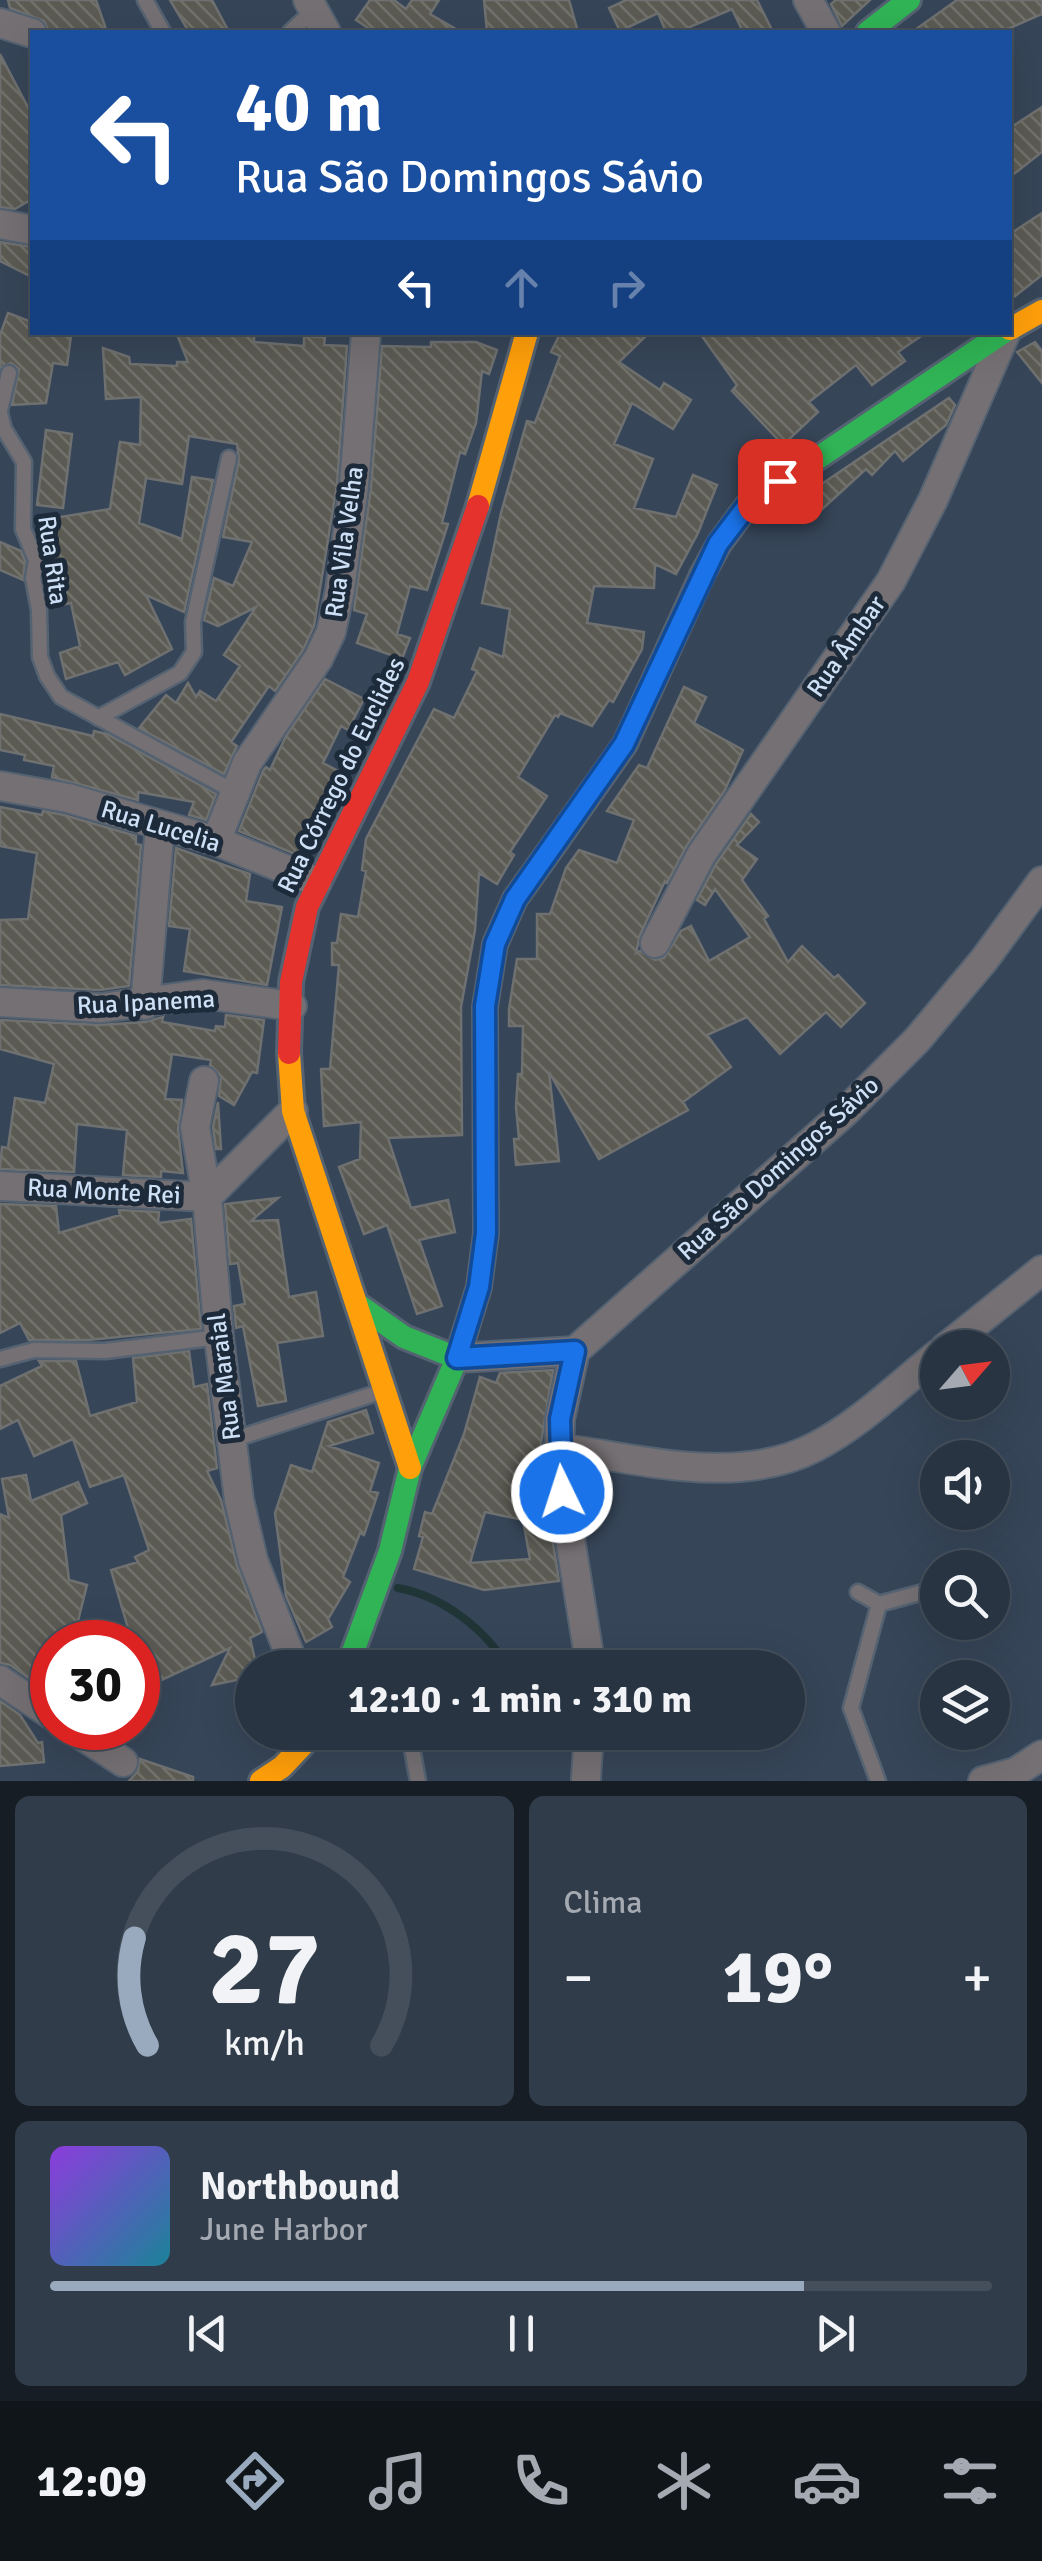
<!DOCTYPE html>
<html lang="pt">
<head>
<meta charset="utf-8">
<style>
	:root { --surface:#283442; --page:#303c49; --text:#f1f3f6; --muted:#a5aab2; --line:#444f5b; --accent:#99aabe }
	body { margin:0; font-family:Signika,sans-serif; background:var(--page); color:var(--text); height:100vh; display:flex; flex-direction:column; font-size:38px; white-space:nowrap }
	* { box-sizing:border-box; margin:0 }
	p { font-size:32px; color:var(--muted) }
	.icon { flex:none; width:55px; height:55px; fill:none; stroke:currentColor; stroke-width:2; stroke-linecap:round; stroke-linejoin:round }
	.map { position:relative; height:1781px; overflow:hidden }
	.panel { display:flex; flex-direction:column; gap:15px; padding:15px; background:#161d24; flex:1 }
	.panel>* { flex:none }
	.top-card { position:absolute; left:30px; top:30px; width:982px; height:305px; border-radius:0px; box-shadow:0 10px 40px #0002,0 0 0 2px var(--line); background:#1a4fa0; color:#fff; overflow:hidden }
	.needle { width:65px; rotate:62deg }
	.buttons { position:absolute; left:920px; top:1330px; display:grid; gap:20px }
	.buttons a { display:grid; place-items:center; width:90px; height:90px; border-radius:50%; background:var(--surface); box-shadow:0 10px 40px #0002,0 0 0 2px var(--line); font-size:50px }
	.speed { position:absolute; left:30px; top:1620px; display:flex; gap:20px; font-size:50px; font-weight:700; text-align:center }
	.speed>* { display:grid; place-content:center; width:130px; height:130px; border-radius:50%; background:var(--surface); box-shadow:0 10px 40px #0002,0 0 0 2px var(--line); line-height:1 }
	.speed .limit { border:15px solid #d22; background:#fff; color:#111 }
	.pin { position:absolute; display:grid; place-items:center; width:85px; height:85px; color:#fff; margin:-42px; border-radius:20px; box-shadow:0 5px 15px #0006 }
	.me { position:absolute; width:110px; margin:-55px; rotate:356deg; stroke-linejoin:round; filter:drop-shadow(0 0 8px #0008) }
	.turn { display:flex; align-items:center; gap:35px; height:210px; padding:0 40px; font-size:45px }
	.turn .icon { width:130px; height:130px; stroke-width:2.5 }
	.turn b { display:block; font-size:70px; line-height:85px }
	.lanes { display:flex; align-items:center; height:95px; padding:0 40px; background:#0003; justify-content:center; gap:50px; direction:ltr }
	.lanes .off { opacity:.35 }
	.big { font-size:75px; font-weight:700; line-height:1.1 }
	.panel .widget { flex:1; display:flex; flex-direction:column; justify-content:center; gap:15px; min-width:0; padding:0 35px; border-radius:15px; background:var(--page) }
	.panel .dial { align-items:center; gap:0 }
	.dial svg { height:260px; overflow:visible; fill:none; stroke:var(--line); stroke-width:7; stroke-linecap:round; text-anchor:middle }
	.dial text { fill:var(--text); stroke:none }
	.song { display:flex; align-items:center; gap:30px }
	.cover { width:120px; height:120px; border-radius:15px; background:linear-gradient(135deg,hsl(270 70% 55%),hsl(190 70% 35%)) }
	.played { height:10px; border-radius:5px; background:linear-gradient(90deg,var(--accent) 80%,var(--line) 80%) }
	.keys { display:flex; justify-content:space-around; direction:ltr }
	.heat { display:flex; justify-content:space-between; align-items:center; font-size:55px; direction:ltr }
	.panel .tiles { flex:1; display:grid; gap:15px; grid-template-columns:1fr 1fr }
	.widget:last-child { grid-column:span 2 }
	.trip { position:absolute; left:235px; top:1650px; width:570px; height:100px; border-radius:50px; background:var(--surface); box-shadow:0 10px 40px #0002,0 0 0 2px var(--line); font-weight:700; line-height:100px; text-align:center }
	.dock { display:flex; height:160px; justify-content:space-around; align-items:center; background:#10151a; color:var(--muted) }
	.dock .icon { width:70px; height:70px }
	.dock .selected { color:var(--accent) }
	.dock b { font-size:45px; color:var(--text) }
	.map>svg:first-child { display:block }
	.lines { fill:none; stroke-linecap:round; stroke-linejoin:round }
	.stream { stroke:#1f3536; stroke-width:8 }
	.building { fill:url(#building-back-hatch); stroke:#6f7070; stroke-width:2.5; fill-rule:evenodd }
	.lane-casing { stroke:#546272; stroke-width:19 }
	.street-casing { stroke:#546272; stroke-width:32 }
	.fast-casing { stroke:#546272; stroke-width:28 }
	.slow-casing { stroke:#546272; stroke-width:28 }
	.jam-casing { stroke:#546272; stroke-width:28 }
	.lane { stroke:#757073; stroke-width:14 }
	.street { stroke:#757073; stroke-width:28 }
	.fast { stroke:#30b455; stroke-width:22 }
	.slow { stroke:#ff9f0a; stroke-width:22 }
	.jam { stroke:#e5322d; stroke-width:22 }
	.route-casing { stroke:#114b97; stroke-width:25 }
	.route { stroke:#1a73e8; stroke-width:18 }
	.labels { text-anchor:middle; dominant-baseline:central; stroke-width:10; stroke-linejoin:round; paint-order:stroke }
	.street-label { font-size:25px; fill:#cee0f5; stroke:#1d2a3a }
</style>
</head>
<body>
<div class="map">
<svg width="1042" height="1781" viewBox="0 0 1042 1781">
	<defs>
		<pattern id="building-back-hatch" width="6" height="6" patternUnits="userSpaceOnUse" patternTransform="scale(2.5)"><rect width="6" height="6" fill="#5c5b53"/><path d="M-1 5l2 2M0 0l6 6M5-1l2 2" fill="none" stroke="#72726c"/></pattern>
	</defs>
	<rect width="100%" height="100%" fill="#364558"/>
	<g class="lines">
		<!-- stream -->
		<path class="stream" d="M 398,1588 C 442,1596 486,1629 508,1668"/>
	</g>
	<!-- building -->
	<path class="building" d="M 8,0 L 96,0 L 107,32 L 49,32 L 44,21 L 10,8 Z
		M 170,0 L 212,0 L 229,32 L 189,32 Z
		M 370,0 L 394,0 L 406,9 L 412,0 L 439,0 L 430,14 L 461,32 L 374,32 L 356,20 Z
		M 484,0 L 569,0 L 578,32 L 487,32 Z
		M 626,0 L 757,0 L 773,32 L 743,32 L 732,9 L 678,32 L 666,32 L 658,13 L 620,31 L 609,8 Z
		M 836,0 L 870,0 L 842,26 L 831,4 Z
		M 957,0 L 1042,0 L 1042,14 L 1001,32 L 912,32 Z
		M 0,54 L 32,115 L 32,199 L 15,209 L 0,207 Z
		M 1042,107 L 1042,152 L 1010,177 L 1010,128 Z
		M 1042,213 L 1042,275 L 1010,300 L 1010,234 Z
		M 0,242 L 32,247 L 32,277 L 0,261 Z
		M 8,313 L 32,322 L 32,332 L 62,332 L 71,336 L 67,365 L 53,363 L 46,403 L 12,405 L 19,369 L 11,363 L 0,368 L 0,335 Z
		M 176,332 L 254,332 L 254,342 L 304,346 L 304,336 L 325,337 L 324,345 L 347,346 L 337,484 L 314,626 L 303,650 L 275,691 L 269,686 L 231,742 L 237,746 L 224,774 L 139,728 L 166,695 L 176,703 L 188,683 L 196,697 L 200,691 L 216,701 L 240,666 L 224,655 L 256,607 L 218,626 L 204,620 L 214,578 L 233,586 L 252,542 L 223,537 L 239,460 L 237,444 L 189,436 L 182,484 L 146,478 L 139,523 L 182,539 L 192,477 L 213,480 L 184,612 L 146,595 L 172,649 L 125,675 L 118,662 L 66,679 L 60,653 L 80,646 L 71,603 L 51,607 L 44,578 L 46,562 L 56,566 L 48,519 L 110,509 L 120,442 L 140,445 L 141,397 L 106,399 L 103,348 L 129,357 L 130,364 L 177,366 L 177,362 L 188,362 Z
		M 561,332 L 650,332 L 619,362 L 660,390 L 664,383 L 691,400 L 673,429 L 632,403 L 614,444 L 653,459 L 634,508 L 676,517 L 693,475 L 717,485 L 698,533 L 676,574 L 655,564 L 654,588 L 594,586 L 587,623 L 644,632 L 642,649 L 613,702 L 609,700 L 592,726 L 560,713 L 558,717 L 555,715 L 518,777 L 547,796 L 510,852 L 514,855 L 497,884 L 479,873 L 475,930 L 461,1007 L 462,1135 L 388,1138 L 411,1208 L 448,1200 L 455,1232 L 419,1240 L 442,1306 L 417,1314 L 387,1225 L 364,1234 L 339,1167 L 360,1159 L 361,1122 L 324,1126 L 321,1069 L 330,1069 L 339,965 L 332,965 L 332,943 L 337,943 L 341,914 L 358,917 L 366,871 L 362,870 L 366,839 L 434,709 L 454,718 L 477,671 L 472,669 L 480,648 L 503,657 L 510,609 L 482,603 L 501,513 L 527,421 L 535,423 L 560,356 L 551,352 Z
		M 699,332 L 927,332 L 898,352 L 905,361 L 872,385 L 856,365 L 809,402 L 818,412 L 783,445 L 732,391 L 737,385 Z
		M 431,342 L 476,342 L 497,350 L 489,374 L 482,371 L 476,423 L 465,454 L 460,452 L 442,523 L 448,524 L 427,590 L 410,586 L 397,634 L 410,638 L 402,659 L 357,643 L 367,614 L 354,610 L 371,488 L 382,346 L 431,347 Z
		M 1035,342 L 1042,351 L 1042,383 L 1017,352 Z
		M 949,398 L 955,405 L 946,425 L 903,461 L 895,451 L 872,475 L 866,469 L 819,512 L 804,496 Z
		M 46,430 L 72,434 L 63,508 L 37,505 Z
		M 0,542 L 21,551 L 25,561 L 23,580 L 0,570 Z
		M 325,679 L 364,699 L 348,730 L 341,726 L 323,763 L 344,774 L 329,802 L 326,800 L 300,856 L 239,831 L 263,771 L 266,767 L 270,770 L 286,736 Z
		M 684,687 L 706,697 L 694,723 L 743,750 L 725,790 L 687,845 L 667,883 L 665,881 L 640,935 L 636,953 L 640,951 L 655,960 L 664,958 L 681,931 L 691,926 L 709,961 L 750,937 L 715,889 L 705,905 L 697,900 L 716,864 L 751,814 L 759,822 L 737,845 L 757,859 L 742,880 L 768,916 L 764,919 L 788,962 L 802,946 L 834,978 L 838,975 L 865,1003 L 841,1027 L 826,1012 L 780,1054 L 747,1017 L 707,1035 L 731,1067 L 683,1102 L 688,1110 L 599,1159 L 549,1072 L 559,1161 L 516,1165 L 514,1139 L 519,1139 L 516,1107 L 518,1074 L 522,1074 L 523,1026 L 509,1026 L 509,1009 L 517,959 L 537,959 L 537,914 L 550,914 L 566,868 L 579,850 L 617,863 L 634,820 L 607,811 L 639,765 L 647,768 Z
		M 0,714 L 93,736 L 94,731 L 107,734 L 216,794 L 206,820 L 189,815 L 194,802 L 138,792 L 138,800 L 52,777 L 54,766 L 24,760 L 25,755 L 0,750 Z
		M 0,807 L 42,815 L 43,811 L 64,815 L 136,836 L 136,844 L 141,845 L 129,986 L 100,990 L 0,985 L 0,920 L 28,919 L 37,853 L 0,846 Z
		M 176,848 L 250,874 L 246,901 L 282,907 L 267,985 L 184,971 L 190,929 L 169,926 Z
		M 226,1015 L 264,1020 L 257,1073 L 252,1072 L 234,1105 L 219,1096 L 221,1076 L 210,1065 L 211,1060 L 172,1054 L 165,1099 L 182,1100 L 178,1129 L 183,1173 L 161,1171 L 161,1177 L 123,1175 L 127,1130 L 77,1124 L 74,1172 L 0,1169 L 2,1147 L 8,1148 L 15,1098 L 45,1103 L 54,1064 L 0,1049 L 0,1020 L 100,1025 L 145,1022 L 163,1017 L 162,1022 L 215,1031 L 216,1026 L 225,1027 Z
		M 218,1102 L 221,1149 L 216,1149 L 213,1127 Z
		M 278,1198 L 251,1221 L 278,1220 L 289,1297 L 316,1292 L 323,1336 L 277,1343 L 286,1401 L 258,1406 L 243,1326 L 236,1328 L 234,1306 L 245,1304 L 238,1263 L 230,1264 L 225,1204 Z
		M 0,1204 L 56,1206 L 59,1233 L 120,1215 L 119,1210 L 159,1212 L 158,1223 L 191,1219 L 201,1329 L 88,1340 L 29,1340 L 20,1323 L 0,1333 Z
		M 189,1351 L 194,1387 L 207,1384 L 217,1468 L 207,1471 L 221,1500 L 237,1566 L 262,1632 L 250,1638 L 257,1668 L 252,1668 L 252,1677 L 212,1685 L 230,1648 L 138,1691 L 138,1642 L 132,1642 L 111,1570 L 138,1562 L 135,1557 L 149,1550 L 124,1475 L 90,1487 L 73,1439 L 34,1456 L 18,1420 L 0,1429 L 0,1386 L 42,1366 L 39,1361 L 76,1361 L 90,1416 L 137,1402 L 133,1358 Z
		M 553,1370 L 536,1473 L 542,1474 L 559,1581 L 484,1590 L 414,1569 L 423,1537 L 419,1536 L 425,1512 L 432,1514 L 464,1434 L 480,1377 L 496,1383 L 500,1373 ZM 485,1512 L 523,1520 L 530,1559 L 470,1563 Z
		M 366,1410 L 373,1433 L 329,1446 L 379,1463 L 370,1491 L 378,1493 L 364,1535 L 360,1533 L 343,1577 L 350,1582 L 328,1619 L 332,1627 L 306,1642 L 286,1596 L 275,1513 L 291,1465 L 312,1472 L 328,1422 Z
		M 26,1475 L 31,1501 L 78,1482 L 87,1503 L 61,1515 L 69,1580 L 87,1585 L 77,1625 L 119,1638 L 118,1642 L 52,1642 L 52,1694 L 10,1665 L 0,1663 L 0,1514 L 9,1518 L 2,1479 Z
		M 0,1701 L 20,1715 L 38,1743 L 42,1742 L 44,1762 L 0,1766 Z
		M 140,1759 L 193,1777 L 193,1781 L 129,1781 L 138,1771 Z"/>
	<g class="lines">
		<defs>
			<path id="lane" d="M 145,0 L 163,32
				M 290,32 L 314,10
				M 0,410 L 9,373
				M 0,413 L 4,429 L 24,462 L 23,529 L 36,560 L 33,578 L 39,610 L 40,657 L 47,676 L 61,697 L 233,791
				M 98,718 L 180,673 L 194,652 L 193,622 L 229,458
				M 0,1359 L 34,1350 L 105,1351 L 219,1337
				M 232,1440 L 383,1391
				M 858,1592 L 879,1604
				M 409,1732 L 418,1781
				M 878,1781 L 851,1708 L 879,1604 L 938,1588"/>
			<path id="street" d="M 308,0 L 326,32
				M 808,0 L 826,32
				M 0,23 L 32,33
				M 0,224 L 32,230
				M 0,786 L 68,798 L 216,841 L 317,882
				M 216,841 L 247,763 L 318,659 L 331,632 L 340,590 L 354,486 L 366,332
				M 655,943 L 701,855 L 891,581 L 933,500 L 1006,332
				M 0,1002 L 101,1008 L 202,994 L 292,1006
				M 145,1005 L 160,825
				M 204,1081 L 195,1127 L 207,1197 L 219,1337 L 239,1500 L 253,1560 L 295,1668
				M 0,1186 L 207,1197
				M 207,1197 L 293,1111
				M 945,1348 L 1042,1270
				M 575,1351 L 560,1419 L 559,1471 L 591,1668
				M 457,1358 L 575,1351 L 845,1112 L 917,1040 L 984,960 L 1042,881
				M 558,1448 C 641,1459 738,1487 815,1447 C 860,1424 899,1385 938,1354
				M 0,1680 L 52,1715
				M 71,1728 L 123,1762
				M 586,1778 L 589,1732
				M 983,1781 L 1016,1772 L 1042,1755"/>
			<path id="fast" d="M 868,32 L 909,0
				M 702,575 L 719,544 L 747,506 L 1004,332
				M 357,1304 L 404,1337 L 457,1358
				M 347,1668 L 390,1551 L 410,1468 L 457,1358 L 479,1287 L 486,1233 L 485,1007 L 495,944 L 515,899 L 558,839"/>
			<path id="slow" d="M 1010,329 L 1042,311
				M 478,506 L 527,332
				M 289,1053 L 293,1111 L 410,1468
				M 261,1781 L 282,1767 L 315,1732"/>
			<path id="jam" d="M 558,839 L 625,744 L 702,575
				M 289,1053 L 291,982 L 307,907 L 418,682 L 478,506"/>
		</defs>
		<!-- lane casing -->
		<use href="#lane" class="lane-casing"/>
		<!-- street casing -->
		<use href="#street" class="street-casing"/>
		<!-- fast casing -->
		<use href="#fast" class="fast-casing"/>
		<!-- slow casing -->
		<use href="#slow" class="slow-casing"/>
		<!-- jam casing -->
		<use href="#jam" class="jam-casing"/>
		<!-- lane -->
		<use href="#lane" class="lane"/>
		<!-- street -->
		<use href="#street" class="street"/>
		<!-- fast -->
		<use href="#fast" class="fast"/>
		<!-- slow -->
		<use href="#slow" class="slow"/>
		<!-- jam -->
		<use href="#jam" class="jam"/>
	</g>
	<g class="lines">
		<defs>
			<path id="route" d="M 562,1492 L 560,1419 L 575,1351 L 457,1358 L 479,1287 L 486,1233 L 485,1006 L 495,944 L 515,899 L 624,744 L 718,544 L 747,506 L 780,481"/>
		</defs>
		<!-- route casing -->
		<use href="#route" class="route-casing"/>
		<!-- route -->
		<use href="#route" class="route"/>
	</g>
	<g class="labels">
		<!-- street labels -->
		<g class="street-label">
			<text transform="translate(344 542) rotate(-82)">Rua Vila Velha</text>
			<text transform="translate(53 560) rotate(82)">Rua Rita</text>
			<text transform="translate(846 646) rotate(-55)">Rua Âmbar</text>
			<text transform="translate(341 775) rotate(-64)">Rua Córrego do Euclides</text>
			<text transform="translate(161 826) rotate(17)">Rua Lucelia</text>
			<text transform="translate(146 1002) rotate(-3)">Rua Ipanema</text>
			<text transform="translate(778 1168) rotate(-42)">Rua São Domingos Sávio</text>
			<text transform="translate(104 1191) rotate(3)">Rua Monte Rei</text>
			<text transform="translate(224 1377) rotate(-97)">Rua Maraial</text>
		</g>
	</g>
</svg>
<div class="buttons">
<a><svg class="needle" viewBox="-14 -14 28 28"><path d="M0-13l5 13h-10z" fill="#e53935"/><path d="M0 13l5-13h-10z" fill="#a5aab2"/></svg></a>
<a><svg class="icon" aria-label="sound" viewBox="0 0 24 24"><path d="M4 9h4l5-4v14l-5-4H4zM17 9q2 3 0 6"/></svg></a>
<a><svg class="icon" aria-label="search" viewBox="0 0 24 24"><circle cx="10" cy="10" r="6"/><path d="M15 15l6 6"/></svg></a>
<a><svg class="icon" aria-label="layers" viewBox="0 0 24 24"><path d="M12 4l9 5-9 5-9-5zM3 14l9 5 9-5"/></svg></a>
</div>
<div class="speed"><div class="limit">30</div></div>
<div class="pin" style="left:780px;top:481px;background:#d93025"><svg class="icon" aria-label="arrive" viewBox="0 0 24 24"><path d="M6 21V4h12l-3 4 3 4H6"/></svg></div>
<svg class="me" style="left:562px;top:1492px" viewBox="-20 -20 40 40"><circle r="17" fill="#1a73e8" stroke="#fff" stroke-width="3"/><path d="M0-11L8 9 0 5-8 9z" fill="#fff"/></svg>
<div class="trip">12:10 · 1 min · 310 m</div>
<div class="top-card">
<div class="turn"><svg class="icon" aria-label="left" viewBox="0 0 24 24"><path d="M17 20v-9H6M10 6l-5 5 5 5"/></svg><div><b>40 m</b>Rua São Domingos Sávio</div></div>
<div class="lanes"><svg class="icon" aria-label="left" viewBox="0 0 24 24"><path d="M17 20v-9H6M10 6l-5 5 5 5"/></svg><svg class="icon off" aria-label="ahead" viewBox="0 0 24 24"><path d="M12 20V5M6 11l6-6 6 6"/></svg><svg class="icon off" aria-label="right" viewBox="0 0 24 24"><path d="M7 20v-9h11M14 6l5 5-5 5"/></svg></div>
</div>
</div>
<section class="panel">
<div class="tiles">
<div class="widget dial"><svg viewBox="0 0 100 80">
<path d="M14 69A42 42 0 1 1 86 69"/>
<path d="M14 69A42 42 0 0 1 10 36" stroke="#99aabe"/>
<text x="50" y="56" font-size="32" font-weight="700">27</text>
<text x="50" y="72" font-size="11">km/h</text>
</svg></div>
<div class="widget"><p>Clima</p>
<div class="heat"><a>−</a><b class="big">19°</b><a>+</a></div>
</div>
<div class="widget">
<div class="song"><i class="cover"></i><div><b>Northbound</b><p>June Harbor</p></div></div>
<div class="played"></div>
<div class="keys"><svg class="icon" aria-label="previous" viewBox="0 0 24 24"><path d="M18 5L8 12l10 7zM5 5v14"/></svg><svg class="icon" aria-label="pause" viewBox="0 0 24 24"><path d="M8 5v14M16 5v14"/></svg><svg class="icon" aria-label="next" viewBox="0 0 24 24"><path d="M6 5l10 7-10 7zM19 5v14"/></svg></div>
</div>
</div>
</section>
<nav class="dock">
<b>12:09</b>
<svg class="icon selected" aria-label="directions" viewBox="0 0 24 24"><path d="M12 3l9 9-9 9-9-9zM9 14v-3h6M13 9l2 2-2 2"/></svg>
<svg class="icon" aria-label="music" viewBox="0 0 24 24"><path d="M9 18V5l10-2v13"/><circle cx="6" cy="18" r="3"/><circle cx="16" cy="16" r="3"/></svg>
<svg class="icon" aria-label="phone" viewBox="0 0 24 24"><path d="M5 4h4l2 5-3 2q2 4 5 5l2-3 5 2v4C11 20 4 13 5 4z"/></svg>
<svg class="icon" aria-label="climate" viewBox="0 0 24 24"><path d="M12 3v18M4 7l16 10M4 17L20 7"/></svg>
<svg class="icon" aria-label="car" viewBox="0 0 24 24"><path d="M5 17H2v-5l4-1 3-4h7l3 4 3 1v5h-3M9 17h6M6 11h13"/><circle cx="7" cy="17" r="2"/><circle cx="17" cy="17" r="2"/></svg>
<svg class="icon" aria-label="filters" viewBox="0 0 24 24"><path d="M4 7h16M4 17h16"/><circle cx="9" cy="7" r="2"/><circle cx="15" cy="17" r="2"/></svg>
</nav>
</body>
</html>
